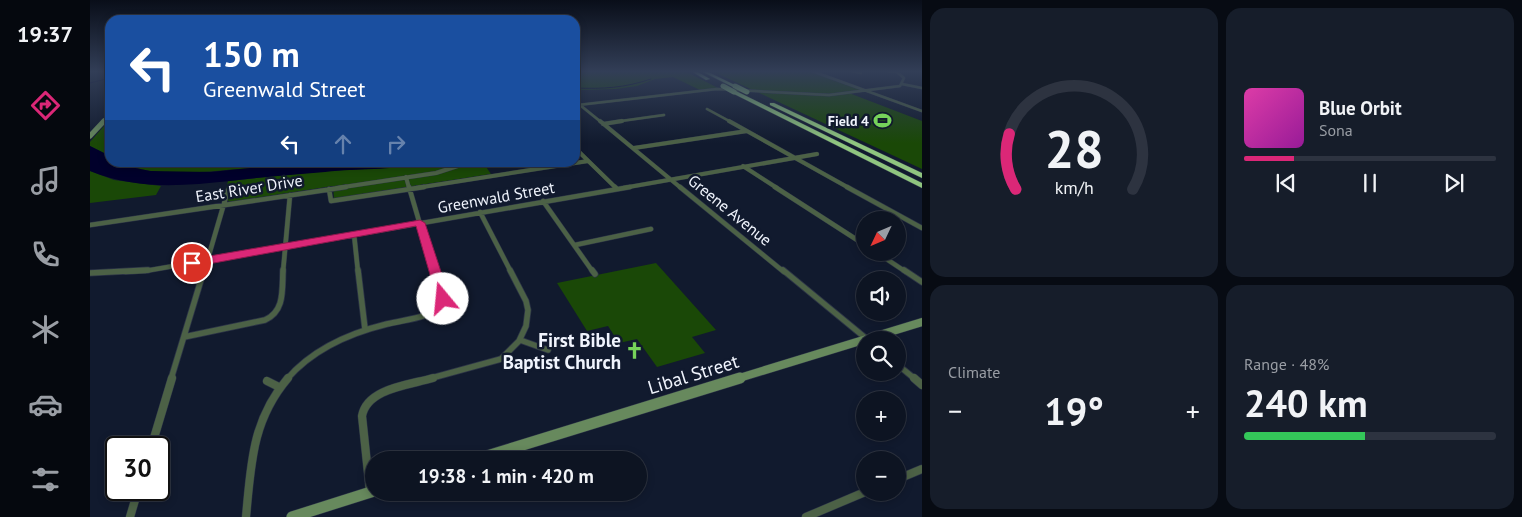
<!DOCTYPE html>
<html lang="en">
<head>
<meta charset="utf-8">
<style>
	:root { --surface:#0d1422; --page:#161d2a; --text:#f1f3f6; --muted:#9a9ea5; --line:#2d3340; --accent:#db2777 }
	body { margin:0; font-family:"PT Sans",sans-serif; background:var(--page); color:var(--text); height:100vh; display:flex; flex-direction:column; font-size:19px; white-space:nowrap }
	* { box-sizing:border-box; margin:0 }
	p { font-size:16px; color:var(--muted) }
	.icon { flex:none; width:28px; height:28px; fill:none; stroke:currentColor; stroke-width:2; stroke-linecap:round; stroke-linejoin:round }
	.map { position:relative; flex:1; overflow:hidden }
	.side { display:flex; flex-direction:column; gap:8px; padding:8px; background:#070b13; width:600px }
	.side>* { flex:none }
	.guide { position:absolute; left:15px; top:15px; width:475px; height:152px; border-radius:15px; box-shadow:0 2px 8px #0003,0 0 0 1px var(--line); background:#1a4fa0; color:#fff; overflow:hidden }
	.needle { width:32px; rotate:226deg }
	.controls { position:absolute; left:766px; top:211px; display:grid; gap:10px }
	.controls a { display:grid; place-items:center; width:50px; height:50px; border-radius:50%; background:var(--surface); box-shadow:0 2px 8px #0003,0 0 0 1px var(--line); font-size:25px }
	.speed { position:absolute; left:15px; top:436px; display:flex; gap:10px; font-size:25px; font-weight:700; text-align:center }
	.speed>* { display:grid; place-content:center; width:65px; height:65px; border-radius:50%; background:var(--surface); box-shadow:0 2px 8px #0003,0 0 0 1px var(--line); line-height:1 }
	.speed .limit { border:2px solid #111; border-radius:8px; background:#fff; color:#111 }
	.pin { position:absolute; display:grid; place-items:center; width:42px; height:42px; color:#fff; margin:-21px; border:2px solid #fff; border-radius:50%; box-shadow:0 1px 5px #0007 }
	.me { position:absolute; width:55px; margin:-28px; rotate:343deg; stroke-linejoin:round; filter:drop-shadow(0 0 4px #0008) }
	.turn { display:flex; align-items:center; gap:18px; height:105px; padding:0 15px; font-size:22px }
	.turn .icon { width:65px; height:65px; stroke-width:2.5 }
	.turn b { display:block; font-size:35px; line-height:42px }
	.lanes { display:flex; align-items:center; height:48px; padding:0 15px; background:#0003; justify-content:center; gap:25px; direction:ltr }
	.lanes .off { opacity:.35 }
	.big { font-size:38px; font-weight:800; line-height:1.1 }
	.side .widget { flex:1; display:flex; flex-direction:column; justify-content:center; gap:8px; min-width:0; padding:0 18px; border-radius:15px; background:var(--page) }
	.side .dial { align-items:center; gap:0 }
	.dial svg { height:130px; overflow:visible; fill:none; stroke:var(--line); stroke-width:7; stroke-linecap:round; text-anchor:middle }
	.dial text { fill:var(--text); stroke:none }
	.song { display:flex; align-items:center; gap:15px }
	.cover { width:60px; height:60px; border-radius:8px; background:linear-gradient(135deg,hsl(320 70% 55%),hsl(300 70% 35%)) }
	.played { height:5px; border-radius:2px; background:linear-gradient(90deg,var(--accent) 20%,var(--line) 20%) }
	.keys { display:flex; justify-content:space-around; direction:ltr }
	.heat { display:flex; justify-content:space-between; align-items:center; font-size:28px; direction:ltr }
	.charge { height:8px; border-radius:4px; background:linear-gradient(90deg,#34c759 48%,var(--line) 0) }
	.side .tiles { flex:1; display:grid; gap:8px; grid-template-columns:repeat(2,1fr) }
	.trip { position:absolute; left:275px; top:451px; width:282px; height:50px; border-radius:25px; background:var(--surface); box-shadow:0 2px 8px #0003,0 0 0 1px var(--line); font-weight:800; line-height:50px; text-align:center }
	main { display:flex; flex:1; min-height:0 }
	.tabs { display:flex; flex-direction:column; width:90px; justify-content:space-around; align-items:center; background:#05080e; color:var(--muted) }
	.tabs .icon { width:35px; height:35px }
	.tabs .selected { color:var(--accent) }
	.tabs b { font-size:22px; color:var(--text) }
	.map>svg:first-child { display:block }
	.green { fill:#1a4807 }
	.water { fill:#01002b }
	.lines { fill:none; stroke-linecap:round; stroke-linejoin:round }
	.stream { stroke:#01002b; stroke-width:1 }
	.street-far4-casing { stroke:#2c3447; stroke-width:3 }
	.street-far3-casing { stroke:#2c3447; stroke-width:4.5 }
	.street-far2-casing { stroke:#2c3447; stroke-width:5.5 }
	.street-far1-casing { stroke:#2c3447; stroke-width:7 }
	.street-casing { stroke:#2c3447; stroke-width:9 }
	.secondary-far3-casing { stroke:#2c3447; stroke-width:4.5 }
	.secondary-far2-casing { stroke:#2c3447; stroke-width:5.5 }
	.secondary-far1-casing { stroke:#2c3447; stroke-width:9 }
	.secondary-casing { stroke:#2c3447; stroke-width:12 }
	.highway-casing { stroke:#2c3447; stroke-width:1 }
	.street-far4 { stroke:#4c6146; stroke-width:2.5 }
	.street-far3 { stroke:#4c6146; stroke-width:4 }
	.street-far2 { stroke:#4c6146; stroke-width:4.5 }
	.street-far1 { stroke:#4c6146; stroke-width:5.5 }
	.street { stroke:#4c6146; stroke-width:8 }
	.secondary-far3 { stroke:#67895d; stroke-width:4 }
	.secondary-far2 { stroke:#67895d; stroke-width:5 }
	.secondary-far1 { stroke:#67895d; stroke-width:8 }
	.secondary { stroke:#67895d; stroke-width:11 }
	.highway { fill:#8fc57f; fill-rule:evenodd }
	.highway-bridge-casing { stroke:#2c3447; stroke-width:5.5; stroke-linecap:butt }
	.highway-bridge { stroke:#8fc57f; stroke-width:5 }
	.route { fill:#db2777; stroke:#8e194d }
	.labels { text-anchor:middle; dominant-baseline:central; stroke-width:5; stroke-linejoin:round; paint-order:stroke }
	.far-poi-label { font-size:14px; font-weight:bold; fill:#f0f4fd; stroke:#111a2e; text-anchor:end }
	.street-label { font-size:16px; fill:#f0f4fd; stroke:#111a2e }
	.near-poi-label { font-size:19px; font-weight:bold; fill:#f0f4fd; stroke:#111a2e; text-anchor:end }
	.near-street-label { font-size:19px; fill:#f0f4fd; stroke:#111a2e }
</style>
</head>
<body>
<main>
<nav class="tabs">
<b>19:37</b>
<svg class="icon selected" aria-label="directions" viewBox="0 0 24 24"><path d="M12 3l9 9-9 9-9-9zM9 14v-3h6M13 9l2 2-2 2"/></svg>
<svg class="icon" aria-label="music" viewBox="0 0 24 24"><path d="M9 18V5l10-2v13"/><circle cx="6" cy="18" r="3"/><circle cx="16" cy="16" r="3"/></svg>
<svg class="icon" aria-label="phone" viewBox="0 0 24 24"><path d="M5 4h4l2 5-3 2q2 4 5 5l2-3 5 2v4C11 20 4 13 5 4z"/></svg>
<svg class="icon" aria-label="climate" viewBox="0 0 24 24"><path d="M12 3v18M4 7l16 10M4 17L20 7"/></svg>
<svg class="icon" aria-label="car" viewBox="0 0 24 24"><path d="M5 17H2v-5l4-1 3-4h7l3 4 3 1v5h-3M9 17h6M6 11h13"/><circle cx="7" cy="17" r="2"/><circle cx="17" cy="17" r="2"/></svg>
<svg class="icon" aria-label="filters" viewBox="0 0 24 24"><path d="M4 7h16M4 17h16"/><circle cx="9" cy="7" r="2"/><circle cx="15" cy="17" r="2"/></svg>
</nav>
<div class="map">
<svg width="832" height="517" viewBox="0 0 832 517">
	<rect width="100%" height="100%" fill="#111a2e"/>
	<!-- green -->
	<path class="green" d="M 485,71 L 595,71 L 628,88 L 610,90 L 583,77 L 565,79 L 547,86 L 526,89 L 485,90 Z
		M 622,71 L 720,71 L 774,91 L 759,93 L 832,121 L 832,169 Z
		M 20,119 L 20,156 L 0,146 L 0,142 Z
		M 34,163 L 280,163 C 244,167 206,166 169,168 C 130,169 70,181 34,163 Z
		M 334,163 L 390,163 L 394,164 L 401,174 L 246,198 L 244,198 L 243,186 L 140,202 L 138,201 L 141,189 L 136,189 L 138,181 L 237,171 L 311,167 Z
		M 0,171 L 24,180 L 71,186 L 66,195 L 0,203 Z
		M 566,263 L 626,330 L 602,337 L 615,353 L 567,367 L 547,339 L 529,343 L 518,326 L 497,331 L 467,283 Z"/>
	<!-- water -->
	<path class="water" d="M 0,146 L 20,156 L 20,162 L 34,163 L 45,168 L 60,171 L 121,172 L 160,168 L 280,162 L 334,163 C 298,171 270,168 235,172 C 203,175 171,177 140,181 C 91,186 47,190 0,171 Z"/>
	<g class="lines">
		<!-- stream -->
		<path class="stream" d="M 0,83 L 20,78
			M 485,88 C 514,89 534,88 561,79"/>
		<defs>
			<path id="street-far4" d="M 722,71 L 832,111
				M 762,71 L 771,73 L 765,71
				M 796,71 L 807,72
				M 812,84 L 832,88
				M 485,101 L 511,122
				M 488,105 L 627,89 L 739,95 L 810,86 L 814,78 L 806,71
				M 617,109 L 641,122
				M 524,122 L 574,115"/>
			<path id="street-far3" d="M 510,121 L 591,188
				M 639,121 L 759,188
				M 513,124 L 532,121
				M 485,148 L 526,188
				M 544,148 L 657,131
				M 653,166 L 687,188
				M 316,177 L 319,188
				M 247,188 L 346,173 L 380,162
				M 326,188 L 498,161
				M 533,188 L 727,154"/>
			<path id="street-far2" d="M 319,187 L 344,272
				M 525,187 L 526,188
				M 590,187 L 694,272
				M 685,187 L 775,245
				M 757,187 L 832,228
				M 239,189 L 241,201 L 334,187
				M 453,201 L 503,272
				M 390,212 L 421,272
				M 0,225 L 256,187
				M 264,234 L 268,272
				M 485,245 L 561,229
				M 786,252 L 816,272
				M 35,272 L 55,271 L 540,187
				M 114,272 L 138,190
				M 193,272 L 200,195"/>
			<path id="street-far1" d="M 268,270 L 275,329
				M 502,270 L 505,274
				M 693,270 L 778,340
				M 814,270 L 832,282
				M 0,273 L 58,270
				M 94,337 L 175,320 C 195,311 192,290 193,270
				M 430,340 L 458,350
				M 808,365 L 825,379
				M 81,379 L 114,270
				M 197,379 C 222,350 260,333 297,324 C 317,319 338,319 354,304 L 344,270
				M 338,379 L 411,359 L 429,341 L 436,326 L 438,310 L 436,301 L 420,270"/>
			<path id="street" d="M 824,378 L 832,385
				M 177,381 L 189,387
				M 61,448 L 82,378
				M 808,479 L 832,469
				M 280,492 L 272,416 C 277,388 320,385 343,378
				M 40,517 L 48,490
				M 156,517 C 161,464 162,420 198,378
				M 716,517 L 775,492"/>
			<path id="secondary-far3" d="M 13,122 L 20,115"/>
			<path id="secondary-far2" d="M 0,136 L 14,121"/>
			<path id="secondary-far1" d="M 646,379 L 832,322"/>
			<path id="secondary" d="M 384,460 L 650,378
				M 202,517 L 284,491"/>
			<path id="highway" d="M 601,71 L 606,71 L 620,79 L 616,80 Z
				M 611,71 L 616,71 L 647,86 L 643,87 Z
				M 642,91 L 646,91 L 832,183 L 832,188 L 642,93 Z
				M 680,103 L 684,103 L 832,173 L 832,178 L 680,105 Z"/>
		</defs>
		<!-- street-far4 casing -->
		<use href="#street-far4" class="street-far4-casing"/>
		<!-- street-far3 casing -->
		<use href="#street-far3" class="street-far3-casing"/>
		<!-- street-far2 casing -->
		<use href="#street-far2" class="street-far2-casing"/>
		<!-- street-far1 casing -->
		<use href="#street-far1" class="street-far1-casing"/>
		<!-- street casing -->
		<use href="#street" class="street-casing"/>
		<!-- secondary-far3 casing -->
		<use href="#secondary-far3" class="secondary-far3-casing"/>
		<!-- secondary-far2 casing -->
		<use href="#secondary-far2" class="secondary-far2-casing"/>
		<!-- secondary-far1 casing -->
		<use href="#secondary-far1" class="secondary-far1-casing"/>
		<!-- secondary casing -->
		<use href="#secondary" class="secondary-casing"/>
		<!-- highway casing -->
		<use href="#highway" class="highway-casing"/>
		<!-- street-far4 -->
		<use href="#street-far4" class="street-far4"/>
		<!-- street-far3 -->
		<use href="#street-far3" class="street-far3"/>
		<!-- street-far2 -->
		<use href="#street-far2" class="street-far2"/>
		<!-- street-far1 -->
		<use href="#street-far1" class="street-far1"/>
		<!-- street -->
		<use href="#street" class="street"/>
		<!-- secondary-far3 -->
		<use href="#secondary-far3" class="secondary-far3"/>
		<!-- secondary-far2 -->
		<use href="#secondary-far2" class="secondary-far2"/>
		<!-- secondary-far1 -->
		<use href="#secondary-far1" class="secondary-far1"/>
		<!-- secondary -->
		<use href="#secondary" class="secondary"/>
		<!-- highway -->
		<use href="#highway" class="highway"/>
		<defs>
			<path id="highway-bridge" d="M 633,86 L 644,92
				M 645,86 L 657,92"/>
		</defs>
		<!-- highway-bridge casing -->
		<use href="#highway-bridge" class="highway-bridge-casing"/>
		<!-- highway-bridge -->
		<use href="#highway-bridge" class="highway-bridge"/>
	</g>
	<!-- sky -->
	<linearGradient id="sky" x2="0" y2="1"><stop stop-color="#090e19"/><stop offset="0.5" stop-color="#323e57"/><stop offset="1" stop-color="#323e57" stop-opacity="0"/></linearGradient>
	<rect width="832" height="143" fill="url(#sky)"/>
	<!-- route -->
	<path class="route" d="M 330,220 L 335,223 L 360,299 L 358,302 L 349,302 L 347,299 L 326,226 L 102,267 L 96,263 L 102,259 Z"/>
	<!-- icons -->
	<defs>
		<symbol id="stadium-bare" viewBox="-9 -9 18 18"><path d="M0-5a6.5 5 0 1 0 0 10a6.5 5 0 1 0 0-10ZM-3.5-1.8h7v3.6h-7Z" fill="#76d25a" stroke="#111a2e" stroke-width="2.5" paint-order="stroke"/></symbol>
		<symbol id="church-bare" viewBox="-9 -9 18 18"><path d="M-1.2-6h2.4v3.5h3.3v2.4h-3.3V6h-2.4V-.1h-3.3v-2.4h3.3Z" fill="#76d25a" stroke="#111a2e" stroke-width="2.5" paint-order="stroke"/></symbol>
	</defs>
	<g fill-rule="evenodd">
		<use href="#stadium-bare" x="780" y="108" width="25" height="25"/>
		<use href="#church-bare" x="532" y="338" width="25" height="25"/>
	</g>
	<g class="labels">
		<!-- far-poi labels -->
		<g class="far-poi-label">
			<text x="779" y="121">Field 4</text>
		</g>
		<!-- street labels -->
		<g class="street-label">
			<text transform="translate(159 188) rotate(-9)">East River Drive</text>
			<text transform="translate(406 197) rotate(-10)">Greenwald Street</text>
			<text transform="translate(640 210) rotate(39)">Greene Avenue</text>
		</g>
		<!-- near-poi labels -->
		<g class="near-poi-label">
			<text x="531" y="340">First Bible<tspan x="531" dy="22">Baptist Church</tspan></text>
		</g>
		<!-- near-street labels -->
		<g class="near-street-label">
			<text transform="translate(603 374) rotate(-17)">Libal Street</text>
		</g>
	</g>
</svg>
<div class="controls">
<a><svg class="needle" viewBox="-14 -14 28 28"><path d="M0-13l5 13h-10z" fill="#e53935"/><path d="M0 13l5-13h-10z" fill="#9a9ea5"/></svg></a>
<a><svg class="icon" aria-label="sound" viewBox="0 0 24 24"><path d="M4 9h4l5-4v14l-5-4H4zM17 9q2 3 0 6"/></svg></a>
<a><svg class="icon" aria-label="search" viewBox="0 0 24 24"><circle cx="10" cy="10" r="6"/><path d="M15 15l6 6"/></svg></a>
<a>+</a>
<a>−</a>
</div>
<div class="speed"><div class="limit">30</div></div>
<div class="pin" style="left:102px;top:263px;background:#d93025"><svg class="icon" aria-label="arrive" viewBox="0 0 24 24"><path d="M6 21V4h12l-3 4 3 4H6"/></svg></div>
<svg class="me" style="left:353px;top:299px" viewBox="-20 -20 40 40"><circle r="19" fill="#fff"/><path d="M0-13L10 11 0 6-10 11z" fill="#db2777"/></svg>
<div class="trip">19:38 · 1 min · 420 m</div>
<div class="guide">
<div class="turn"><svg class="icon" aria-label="left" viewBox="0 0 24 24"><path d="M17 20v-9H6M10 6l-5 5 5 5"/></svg><div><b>150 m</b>Greenwald Street</div></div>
<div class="lanes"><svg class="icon" aria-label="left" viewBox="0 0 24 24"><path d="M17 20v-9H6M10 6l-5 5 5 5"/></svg><svg class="icon off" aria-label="ahead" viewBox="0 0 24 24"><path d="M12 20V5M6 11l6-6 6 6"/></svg><svg class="icon off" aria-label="right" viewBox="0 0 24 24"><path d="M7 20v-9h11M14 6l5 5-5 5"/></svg></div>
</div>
</div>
<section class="side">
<div class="tiles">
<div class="widget dial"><svg viewBox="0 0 100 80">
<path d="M14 69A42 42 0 1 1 86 69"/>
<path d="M14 69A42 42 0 0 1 10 35" stroke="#db2777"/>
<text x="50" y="56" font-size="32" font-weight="700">28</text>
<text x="50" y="72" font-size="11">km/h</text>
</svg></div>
<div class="widget">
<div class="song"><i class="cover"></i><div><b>Blue Orbit</b><p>Sona</p></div></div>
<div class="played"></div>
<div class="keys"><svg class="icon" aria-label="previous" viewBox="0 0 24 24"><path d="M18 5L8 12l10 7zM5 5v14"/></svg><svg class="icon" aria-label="pause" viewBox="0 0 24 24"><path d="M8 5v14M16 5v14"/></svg><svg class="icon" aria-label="next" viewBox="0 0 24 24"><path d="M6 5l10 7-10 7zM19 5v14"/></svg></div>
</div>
<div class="widget"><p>Climate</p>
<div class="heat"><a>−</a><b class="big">19°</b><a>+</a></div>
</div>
<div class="widget"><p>Range · 48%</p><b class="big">240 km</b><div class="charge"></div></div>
</div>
</section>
</main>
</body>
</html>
